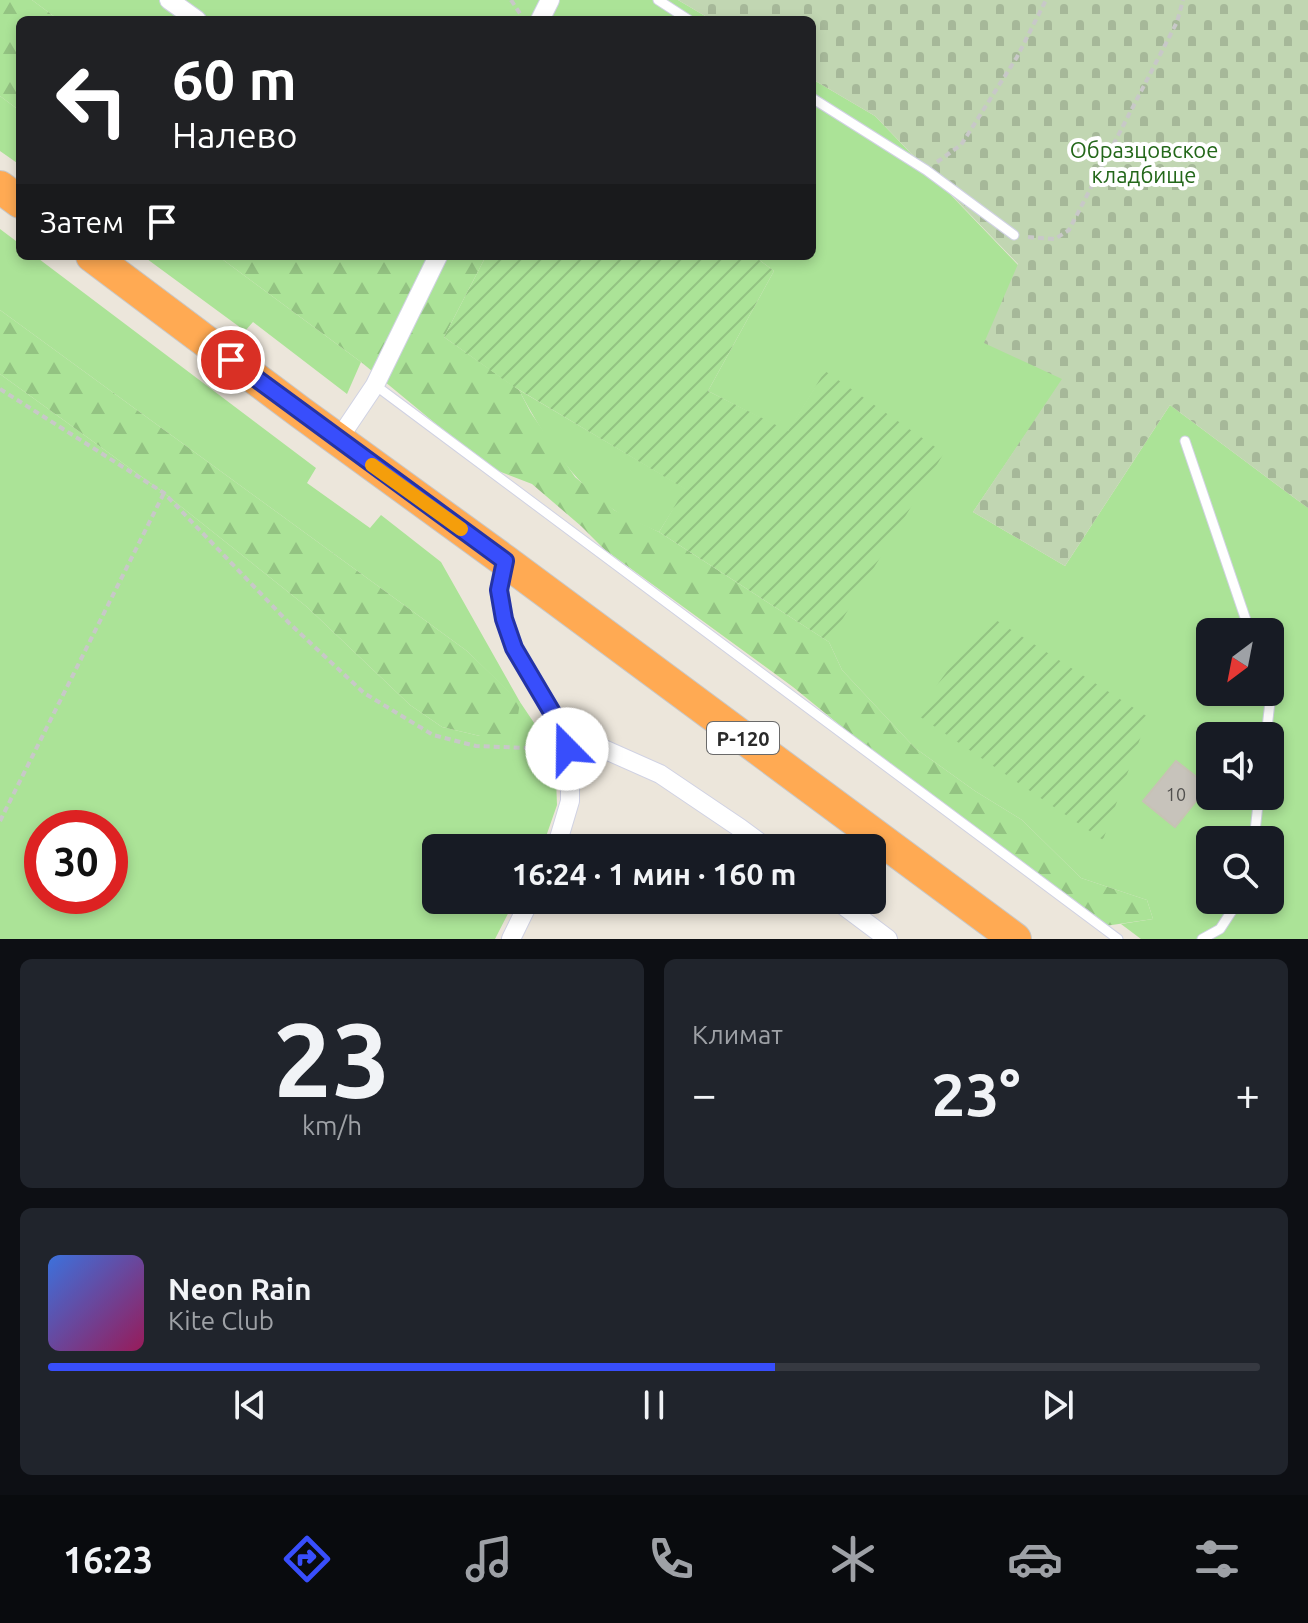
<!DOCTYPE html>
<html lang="ru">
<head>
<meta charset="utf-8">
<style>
	:root { --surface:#171b24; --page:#20242c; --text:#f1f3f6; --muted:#9ea1a6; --line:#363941; --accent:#384efc }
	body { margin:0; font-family:Ubuntu,sans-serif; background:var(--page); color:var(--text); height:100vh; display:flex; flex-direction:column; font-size:30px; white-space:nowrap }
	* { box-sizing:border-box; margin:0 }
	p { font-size:26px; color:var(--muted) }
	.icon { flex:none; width:44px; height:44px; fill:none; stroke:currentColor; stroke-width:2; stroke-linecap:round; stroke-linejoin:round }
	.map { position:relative; height:939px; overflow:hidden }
	.side { display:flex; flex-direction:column; gap:20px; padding:20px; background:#0d0f14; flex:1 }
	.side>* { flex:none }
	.top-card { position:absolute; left:16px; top:16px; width:800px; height:244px; border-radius:12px; box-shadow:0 4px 12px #0003; background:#202124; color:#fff; overflow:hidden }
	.needle { width:52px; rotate:212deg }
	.buttons { position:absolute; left:1196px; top:618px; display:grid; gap:16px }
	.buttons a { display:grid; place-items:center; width:88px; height:88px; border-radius:12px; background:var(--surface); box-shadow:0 4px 12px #0003; font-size:40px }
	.speed { position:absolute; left:24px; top:810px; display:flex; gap:16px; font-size:40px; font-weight:700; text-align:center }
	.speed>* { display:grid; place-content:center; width:104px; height:104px; border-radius:50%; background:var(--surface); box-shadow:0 4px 12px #0003; line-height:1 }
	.speed .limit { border:12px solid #d22; background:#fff; color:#111 }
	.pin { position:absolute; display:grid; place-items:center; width:68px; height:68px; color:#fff; margin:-34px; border:4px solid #fff; border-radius:50%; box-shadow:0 2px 8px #0007 }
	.me { position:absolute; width:88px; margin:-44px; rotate:338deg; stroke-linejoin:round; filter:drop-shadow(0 0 6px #0008) }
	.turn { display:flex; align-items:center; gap:28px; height:168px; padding:0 24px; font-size:36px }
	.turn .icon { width:104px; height:104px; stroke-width:2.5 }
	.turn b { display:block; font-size:56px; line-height:68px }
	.then { display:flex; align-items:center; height:76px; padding:0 24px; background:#0003; gap:16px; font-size:30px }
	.big { font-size:60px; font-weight:700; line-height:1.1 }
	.side .tile { flex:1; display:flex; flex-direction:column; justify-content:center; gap:12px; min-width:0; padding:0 28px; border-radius:12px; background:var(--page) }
	.side .dial { align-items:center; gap:0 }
	.dial b { font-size:104px; line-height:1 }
	.song { display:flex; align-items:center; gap:24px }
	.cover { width:96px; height:96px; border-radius:12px; background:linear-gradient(135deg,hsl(220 70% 55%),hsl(330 70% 35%)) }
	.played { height:8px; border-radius:4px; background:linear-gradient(90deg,var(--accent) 60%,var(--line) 60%) }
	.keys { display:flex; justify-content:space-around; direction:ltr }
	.heat { display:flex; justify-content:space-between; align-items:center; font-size:44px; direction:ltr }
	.side .tiles { flex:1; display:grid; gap:20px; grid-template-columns:1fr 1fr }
	.tile:last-child { grid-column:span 2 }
	.trip { position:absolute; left:422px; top:834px; width:464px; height:80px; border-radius:12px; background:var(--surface); box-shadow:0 4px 12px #0003; font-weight:700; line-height:80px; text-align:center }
	.tabs { display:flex; height:128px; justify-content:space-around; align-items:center; background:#090b0e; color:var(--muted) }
	.tabs .icon { width:56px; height:56px }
	.tabs .on { color:var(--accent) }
	.tabs b { font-size:36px; color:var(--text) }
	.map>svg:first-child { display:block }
	.grass { fill:#abe397; fill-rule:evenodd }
	.forest { fill:url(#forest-firs) }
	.cemetery { fill:url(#cemetery-stones) }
	.garden { fill:url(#garden-furrows) }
	.building { fill:#c7c3bb; stroke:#c7c2b5; stroke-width:2 }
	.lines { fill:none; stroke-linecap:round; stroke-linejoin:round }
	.lane-casing { stroke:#d0d2e3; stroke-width:11 }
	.street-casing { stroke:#d0d2e3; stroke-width:20 }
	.highway-casing { stroke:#c8c8c8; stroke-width:34 }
	.path { stroke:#c8c8c8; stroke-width:4; stroke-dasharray:6 4; stroke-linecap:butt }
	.lane { stroke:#fff; stroke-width:9 }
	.street { stroke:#fff; stroke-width:18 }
	.highway { stroke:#ffaa53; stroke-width:32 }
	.route-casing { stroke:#2433a4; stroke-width:20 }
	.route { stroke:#384efc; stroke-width:14 }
	.slow { stroke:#f59e0b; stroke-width:14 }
	.labels { text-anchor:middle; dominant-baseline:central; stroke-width:8; stroke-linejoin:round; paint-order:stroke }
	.number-label { font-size:18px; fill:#51504e }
	.shield { fill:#fff; stroke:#6a6a6a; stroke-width:2 }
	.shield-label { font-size:20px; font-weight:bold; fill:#2a2a2a }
	.park-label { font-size:22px; fill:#236719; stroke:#fff }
</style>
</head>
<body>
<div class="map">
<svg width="1308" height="939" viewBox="0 0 1308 939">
	<defs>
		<pattern id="forest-firs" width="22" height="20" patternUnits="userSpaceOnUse" patternTransform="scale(2)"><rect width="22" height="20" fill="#abe397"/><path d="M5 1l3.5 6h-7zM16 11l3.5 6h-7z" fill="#93c382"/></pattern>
		<pattern id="cemetery-stones" width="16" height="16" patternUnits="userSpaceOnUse" patternTransform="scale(2)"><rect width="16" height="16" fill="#c1d6b2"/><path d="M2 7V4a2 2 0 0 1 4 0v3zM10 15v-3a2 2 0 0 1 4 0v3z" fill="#a6b899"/></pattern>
		<pattern id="garden-furrows" width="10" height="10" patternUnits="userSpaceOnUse" patternTransform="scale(2)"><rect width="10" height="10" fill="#abe397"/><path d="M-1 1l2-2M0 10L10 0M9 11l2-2" fill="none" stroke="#93c382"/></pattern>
	</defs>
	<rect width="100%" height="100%" fill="#ece6db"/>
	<!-- grass -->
	<path class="grass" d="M 32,0 L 678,0 L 712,20 L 59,20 Z
		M 812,79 L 875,116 L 1018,265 L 1063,379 L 973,512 L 1065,566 L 1170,405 L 1308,508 L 1308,939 L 1141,939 L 1121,924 L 1153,919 L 1147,900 L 1081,878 L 1022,820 L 975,791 L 915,748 L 842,670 L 829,642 L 825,372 L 788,432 L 708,391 L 774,271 L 754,256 L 812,256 ZM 1210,632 L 1270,632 L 1270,692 L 1210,692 ZM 1210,736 L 1270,736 L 1270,796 L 1210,796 ZM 1210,840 L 1270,840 L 1270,900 L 1210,900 Z
		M 0,96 L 20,111 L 20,165 L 0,151 Z
		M 0,229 L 20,244 L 20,256 L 35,256 L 316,468 L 307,483 L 370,528 L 381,515 L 441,562 L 520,702 L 555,754 L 557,805 L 542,848 L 436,848 L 436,900 L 515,900 L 495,939 L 0,939 L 0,374 L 164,493 L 307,607 L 410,705 L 442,727 L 480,736 L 520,703 L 467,651 L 0,310 ZM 42,828 L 110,828 L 110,896 L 42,896 Z
		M 143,256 L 218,256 L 361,362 L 347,394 L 253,322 L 245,331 Z
		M 519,390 L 686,489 L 659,532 C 644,525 627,519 614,510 C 573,484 542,433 519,390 Z"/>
	<!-- forest -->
	<path class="forest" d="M 0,0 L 32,0 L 59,20 L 20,20 L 20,111 L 0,96 Z
		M 218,256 L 486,256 L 444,337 L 519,390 L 531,413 L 575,477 L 614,510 L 659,532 L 829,642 L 842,670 L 915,748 L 975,791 L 1022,820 L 1081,878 L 1147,900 L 1153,919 L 1105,926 L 965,827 L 793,687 L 604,549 L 581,526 L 532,484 L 488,467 L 361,362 Z
		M 0,310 L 467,651 L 520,702 L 515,735 L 480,736 L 442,727 L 410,705 L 307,607 L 164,493 L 0,374 Z"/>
	<!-- cemetery -->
	<path class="cemetery" d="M 678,0 L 1308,0 L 1308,508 L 1170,405 L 1065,566 L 973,512 L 1062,379 L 984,343 L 1018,264 L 875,116 L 812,79 L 812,20 L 712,20 Z"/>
	<!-- garden -->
	<path class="garden" d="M 486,256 L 754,256 L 774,271 L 708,391 L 788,431 L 825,371 L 944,453 L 842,620 L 832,644 L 659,532 L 685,489 L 511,385 L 444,337 Z
		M 988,615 L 1148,717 L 1103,840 L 916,714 Z"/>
	<!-- building -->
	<path class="building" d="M 1176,761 L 1208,786 L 1175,827 L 1143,801 Z"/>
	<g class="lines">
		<defs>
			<path id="lane" d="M 658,0 L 689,20
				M 812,98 L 926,170 L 1014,235
				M 375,385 L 1118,939
				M 1185,441 L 1250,632
				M 1266,736 L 1272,685 L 1270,680
				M 1254,840 L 1259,796
				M 1202,939 L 1220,929 L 1239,900"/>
			<path id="street" d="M 169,0 L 197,20
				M 540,20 L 550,0
				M 338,440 L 375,385 L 438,256
				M 505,561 L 499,590 L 504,619 L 514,648 L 563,731 L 570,767 L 570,801 L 556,848
				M 563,731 L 660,774 L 740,828 L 767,848
				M 836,900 L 888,939
				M 511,939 L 530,900"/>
			<path id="highway" d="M 0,187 L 20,202
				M 92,256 L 300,412 L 505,561 L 1015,939"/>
		</defs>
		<!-- lane casing -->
		<use href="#lane" class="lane-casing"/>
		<!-- street casing -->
		<use href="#street" class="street-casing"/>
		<!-- highway casing -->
		<use href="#highway" class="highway-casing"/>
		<!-- path -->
		<path class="path" d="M 511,0 L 521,15
			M 937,162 L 961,145 L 1017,57 L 1046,0
			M 1028,237 L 1055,239 L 1069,230 L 1177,22 L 1183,0
			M 0,389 L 164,493 L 289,623 L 364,693 L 433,735 L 476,746 L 528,748 L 545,740
			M 0,821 L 164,493"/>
		<!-- lane -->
		<use href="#lane" class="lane"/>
		<!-- street -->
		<use href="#street" class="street"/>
		<!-- highway -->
		<use href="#highway" class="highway"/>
	</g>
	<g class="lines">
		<defs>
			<path id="route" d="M 231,360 L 505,561 L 499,590 L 504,619 L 514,648 L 563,731 L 567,749"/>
		</defs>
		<!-- route casing -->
		<use href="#route" class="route-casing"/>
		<!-- route -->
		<use href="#route" class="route"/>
		<!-- slow -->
		<path class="slow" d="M 372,465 L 461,529"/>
	</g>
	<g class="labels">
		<!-- number labels -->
		<g class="number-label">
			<text x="1176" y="794">10</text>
		</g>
		<!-- shield labels -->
		<rect class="shield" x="707" y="722" width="72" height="32" rx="6"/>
		<g class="shield-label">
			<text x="743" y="738">Р-120</text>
		</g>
		<!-- park labels -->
		<g class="park-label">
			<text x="1144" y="149">Образцовское<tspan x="1144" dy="25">кладбище</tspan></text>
		</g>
	</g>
</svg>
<div class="buttons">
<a><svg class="needle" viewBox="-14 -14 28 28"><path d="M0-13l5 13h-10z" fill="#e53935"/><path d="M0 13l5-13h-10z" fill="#9ea1a6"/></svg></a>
<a><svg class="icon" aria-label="sound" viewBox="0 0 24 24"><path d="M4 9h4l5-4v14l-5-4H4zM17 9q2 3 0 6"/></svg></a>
<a><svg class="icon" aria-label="search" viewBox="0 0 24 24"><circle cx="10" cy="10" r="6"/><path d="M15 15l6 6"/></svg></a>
</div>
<div class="speed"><div class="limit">30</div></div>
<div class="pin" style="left:231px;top:360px;background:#d93025"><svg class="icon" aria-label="arrive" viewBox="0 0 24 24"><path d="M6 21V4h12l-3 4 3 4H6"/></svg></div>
<svg class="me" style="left:567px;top:749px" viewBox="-20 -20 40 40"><circle r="19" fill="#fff"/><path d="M0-13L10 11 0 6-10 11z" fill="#384efc"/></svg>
<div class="trip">16:24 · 1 мин · 160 m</div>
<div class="top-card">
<div class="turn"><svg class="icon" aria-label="left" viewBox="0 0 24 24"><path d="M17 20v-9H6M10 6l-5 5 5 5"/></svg><div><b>60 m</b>Налево</div></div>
<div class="then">Затем<svg class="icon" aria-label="arrive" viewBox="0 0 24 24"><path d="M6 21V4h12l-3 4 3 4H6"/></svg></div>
</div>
</div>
<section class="side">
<div class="tiles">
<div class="tile dial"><b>23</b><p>km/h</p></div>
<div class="tile"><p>Климат</p>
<div class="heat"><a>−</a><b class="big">23°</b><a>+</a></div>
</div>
<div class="tile">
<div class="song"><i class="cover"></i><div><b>Neon Rain</b><p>Kite Club</p></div></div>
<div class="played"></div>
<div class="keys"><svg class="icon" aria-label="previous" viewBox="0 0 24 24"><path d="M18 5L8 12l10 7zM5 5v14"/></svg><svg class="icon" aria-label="pause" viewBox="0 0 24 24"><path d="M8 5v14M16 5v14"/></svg><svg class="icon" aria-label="next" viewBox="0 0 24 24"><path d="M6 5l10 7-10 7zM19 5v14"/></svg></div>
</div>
</div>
</section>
<nav class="tabs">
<b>16:23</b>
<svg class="icon on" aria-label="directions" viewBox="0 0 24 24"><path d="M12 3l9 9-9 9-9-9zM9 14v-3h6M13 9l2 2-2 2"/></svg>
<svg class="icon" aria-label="music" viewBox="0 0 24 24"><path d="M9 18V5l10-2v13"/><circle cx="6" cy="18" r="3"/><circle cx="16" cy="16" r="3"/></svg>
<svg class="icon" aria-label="phone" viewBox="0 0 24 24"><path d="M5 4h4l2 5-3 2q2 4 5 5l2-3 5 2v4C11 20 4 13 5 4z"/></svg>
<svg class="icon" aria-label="climate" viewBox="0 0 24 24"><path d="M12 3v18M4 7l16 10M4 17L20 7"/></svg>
<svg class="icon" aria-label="car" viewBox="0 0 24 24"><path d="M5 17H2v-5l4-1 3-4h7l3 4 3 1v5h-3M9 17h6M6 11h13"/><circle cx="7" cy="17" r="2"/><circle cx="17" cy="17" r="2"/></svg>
<svg class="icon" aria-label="filters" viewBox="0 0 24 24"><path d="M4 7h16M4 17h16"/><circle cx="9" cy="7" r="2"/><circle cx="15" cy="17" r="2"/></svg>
</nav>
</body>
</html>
